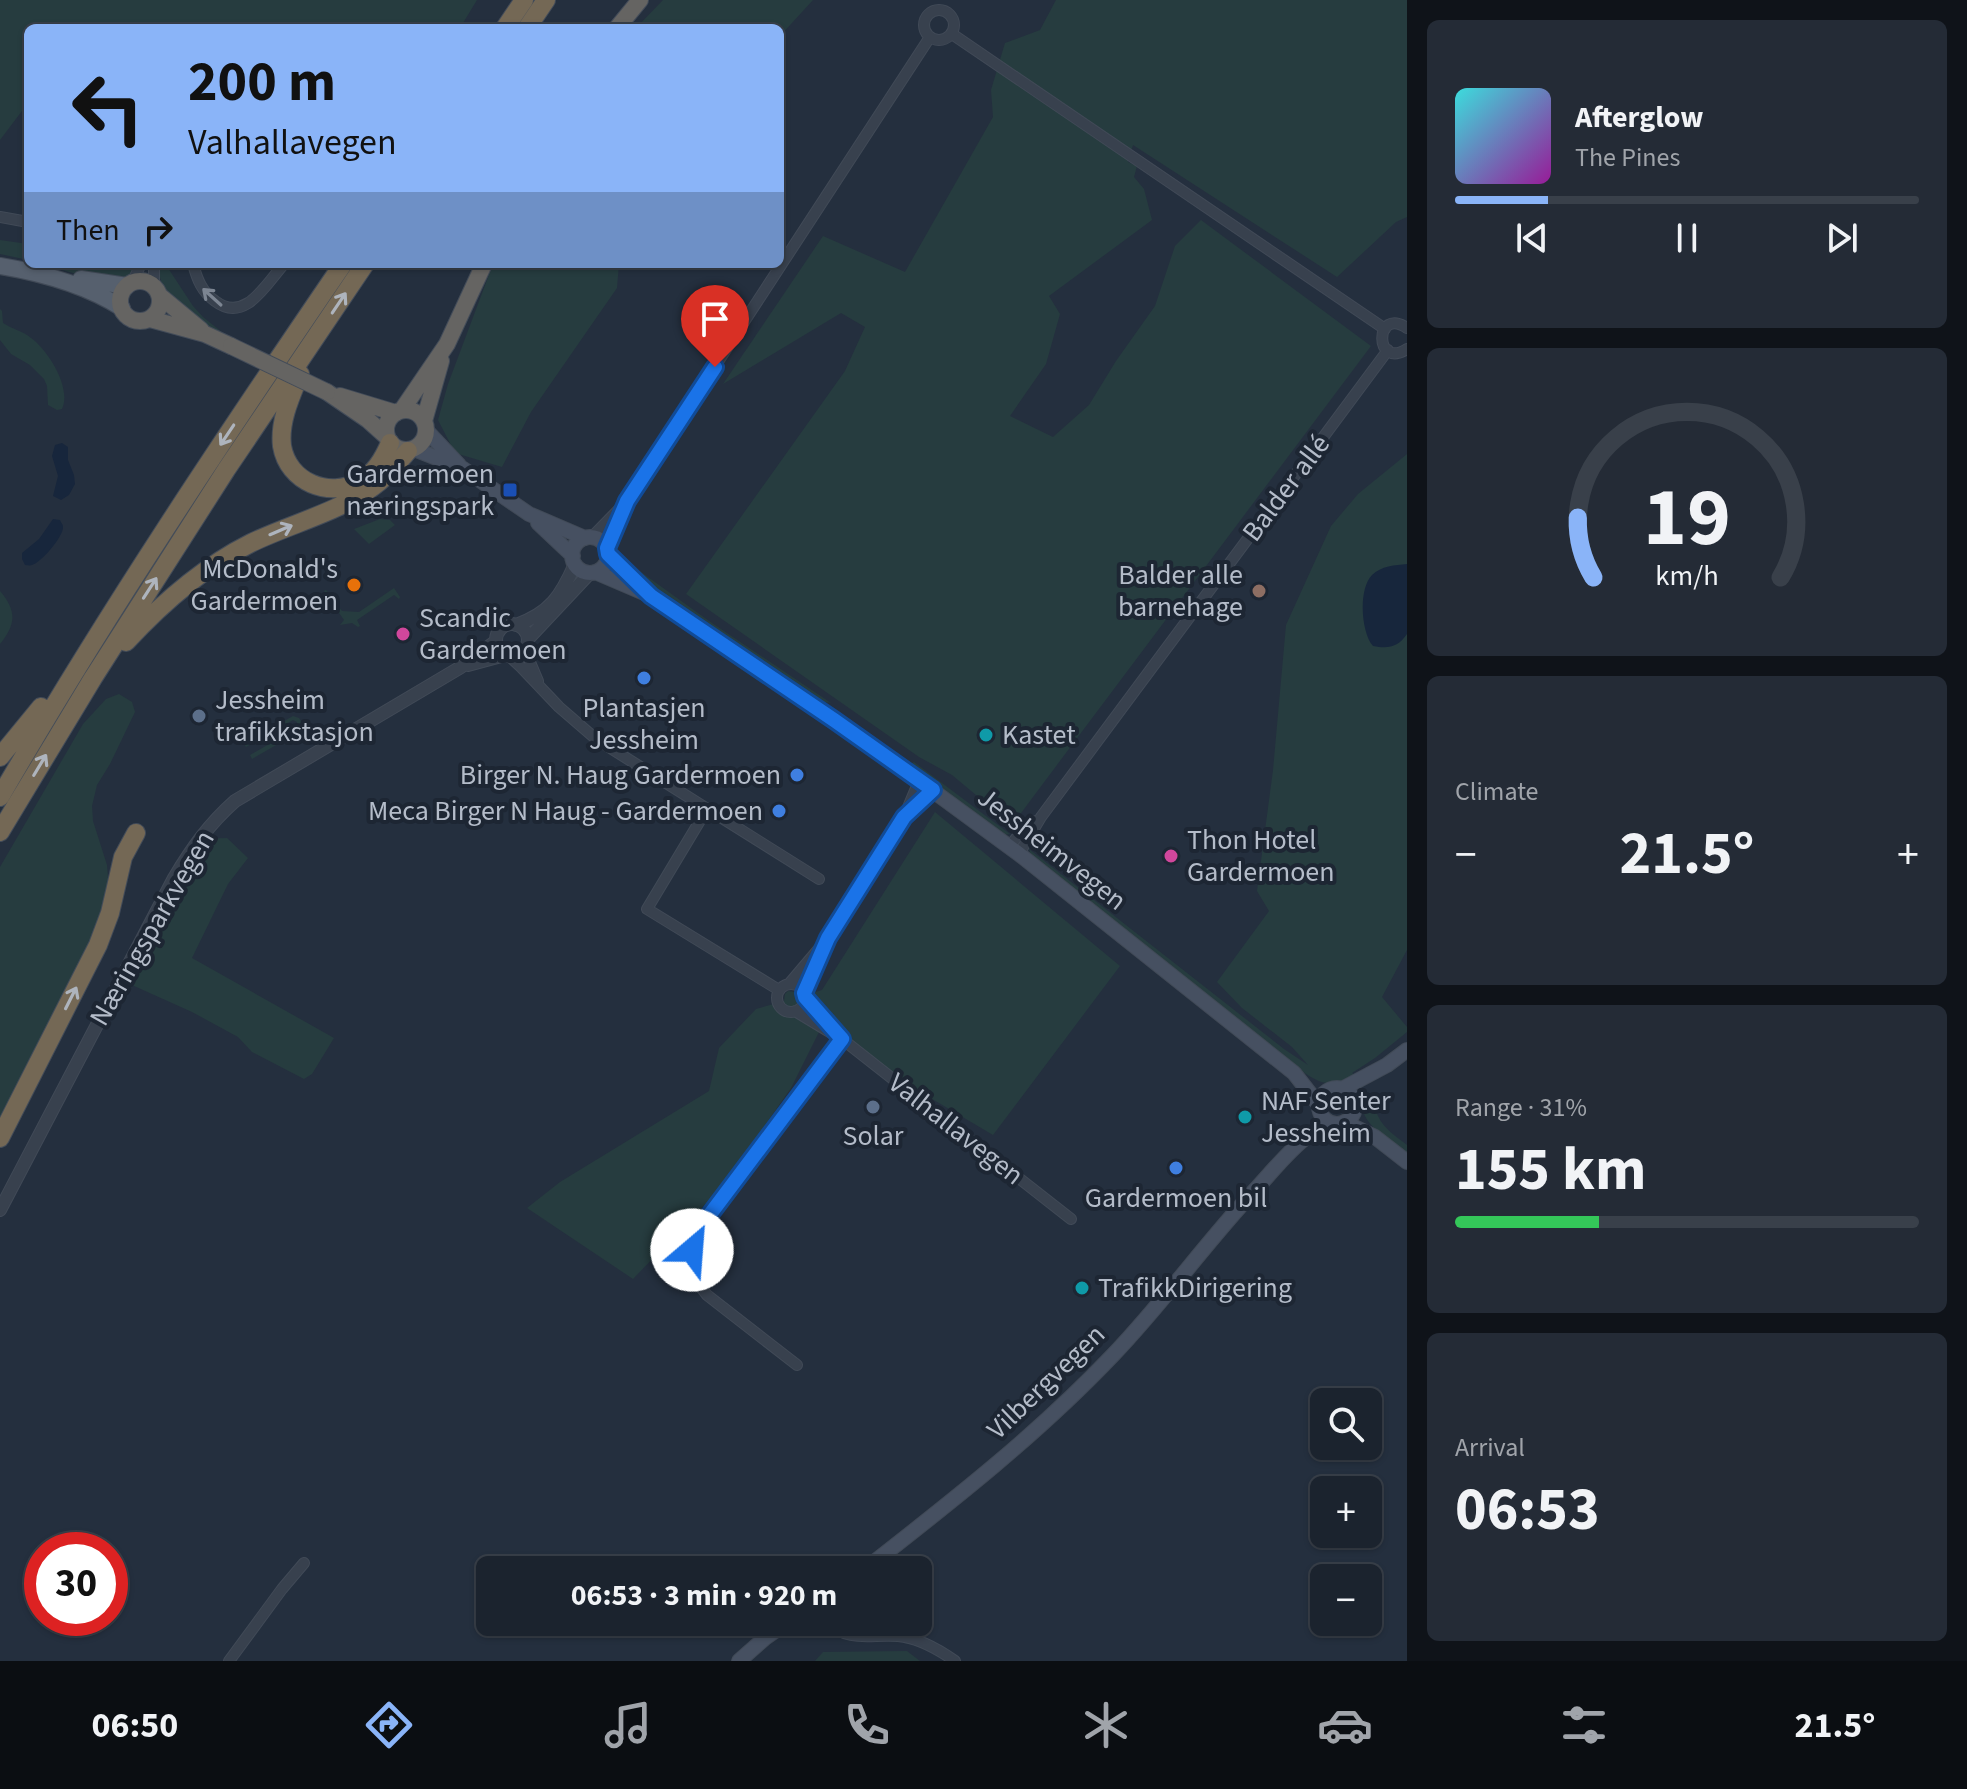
<!DOCTYPE html>
<html lang="en">
<head>
<meta charset="utf-8">
<style>
	:root { --surface:#1b232e; --page:#242b36; --text:#f1f3f6; --muted:#a0a4aa; --line:#39404a; --accent:#8ab4f8 }
	body { margin:0; font-family:"Source Sans 3",sans-serif; background:var(--page); color:var(--text); height:100vh; display:flex; flex-direction:column; font-size:30px; white-space:nowrap }
	* { box-sizing:border-box; margin:0 }
	p { font-size:26px; color:var(--muted) }
	.icon { flex:none; width:44px; height:44px; fill:none; stroke:currentColor; stroke-width:2; stroke-linecap:round; stroke-linejoin:round }
	.map { position:relative; flex:1; overflow:hidden }
	.sheet { display:flex; flex-direction:column; gap:20px; padding:20px; background:#0f1319; width:560px }
	.sheet>* { flex:none }
	.banner { position:absolute; left:24px; top:24px; width:760px; height:244px; border-radius:12px; box-shadow:0 2px 6px #0004,0 0 0 2px var(--line); background:#8ab4f8; color:#111; overflow:hidden }
	.tools { position:absolute; left:1310px; top:1388px; display:grid; gap:16px }
	.tools a { display:grid; place-items:center; width:72px; height:72px; border-radius:12px; background:var(--surface); box-shadow:0 2px 6px #0004,0 0 0 2px var(--line); font-size:40px }
	.speed { position:absolute; left:24px; top:1532px; display:flex; gap:16px; font-size:40px; font-weight:700; text-align:center }
	.speed>* { display:grid; place-content:center; width:104px; height:104px; border-radius:50%; background:var(--surface); box-shadow:0 2px 6px #0004,0 0 0 2px var(--line); line-height:1 }
	.speed .limit { border:12px solid #d22; background:#fff; color:#111 }
	.pin { position:absolute; display:grid; place-items:center; width:68px; height:68px; color:#fff; margin:-82px -34px; border-radius:50% 50% 50% 0; rotate:-45deg; box-shadow:0 0 8px #0007 }
	.pin .icon { rotate:45deg }
	.me { position:absolute; width:88px; margin:-44px; rotate:27deg; stroke-linejoin:round; filter:drop-shadow(0 0 6px #0008) }
	.turn { display:flex; align-items:center; gap:28px; height:168px; padding:0 32px; font-size:36px }
	.turn .icon { width:104px; height:104px; stroke-width:2.5 }
	.turn b { display:block; font-size:56px; line-height:68px }
	.then { display:flex; align-items:center; height:76px; padding:0 32px; background:#0003; gap:16px; font-size:30px }
	.big { font-size:60px; font-weight:700; line-height:1.1 }
	.sheet .card { flex:1; display:flex; flex-direction:column; justify-content:center; gap:12px; min-width:0; padding:0 28px; border-radius:12px; background:var(--page) }
	.sheet .dial { align-items:center; gap:0 }
	.dial svg { height:208px; overflow:visible; fill:none; stroke:var(--line); stroke-width:7; stroke-linecap:round; text-anchor:middle }
	.dial text { fill:var(--text); stroke:none }
	.song { display:flex; align-items:center; gap:24px }
	.cover { width:96px; height:96px; border-radius:12px; background:linear-gradient(135deg,hsl(180 70% 55%),hsl(300 70% 35%)) }
	.played { height:8px; border-radius:4px; background:linear-gradient(90deg,var(--accent) 20%,var(--line) 20%) }
	.keys { display:flex; justify-content:space-around; direction:ltr }
	.heat { display:flex; justify-content:space-between; align-items:center; font-size:44px; direction:ltr }
	.charge { height:12px; border-radius:6px; background:linear-gradient(90deg,#34c759 31%,var(--line) 0) }
	.trip { position:absolute; left:476px; top:1556px; width:456px; height:80px; border-radius:12px; background:var(--surface); box-shadow:0 2px 6px #0004,0 0 0 2px var(--line); font-weight:700; line-height:80px; text-align:center }
	.dock { display:flex; height:128px; justify-content:space-around; align-items:center; background:#0b0e12; color:var(--muted) }
	.dock .icon { width:56px; height:56px }
	.dock .selected { color:var(--accent) }
	.dock b { font-size:36px; color:var(--text) }
	main { display:flex; flex:1; min-height:0 }
	.map>svg:first-child { display:block }
	.green { fill:#263c3f }
	.water { fill:#17263c }
	.lines { fill:none; stroke-linecap:round; stroke-linejoin:round }
	.minor-casing { stroke:#414a57; stroke-width:12 }
	.tertiary-casing { stroke:#414a57; stroke-width:14 }
	.secondary-casing { stroke:#414a57; stroke-width:16 }
	.primary-casing { stroke:#414a57; stroke-width:18 }
	.trunk-casing { stroke:#434c59; stroke-width:18 }
	.motorway-casing { stroke:#434c59; stroke-width:20 }
	.minor { stroke:#38414e; stroke-width:10 }
	.tertiary { stroke:#38414e; stroke-width:12 }
	.secondary { stroke:#465061; stroke-width:14 }
	.primary { stroke:#56606e; stroke-width:16 }
	.trunk { stroke:#656462; stroke-width:16 }
	.motorway { stroke:#746855; stroke-width:18 }
	.trunk-bridge-casing { stroke:#434c59; stroke-width:18; stroke-linecap:butt }
	.trunk-bridge { stroke:#656462; stroke-width:16 }
	.oneway { stroke:#7c8592 }
	.oneway2 { stroke:#aeb4bd }
	.route-casing { stroke:#114b97; stroke-width:20 }
	.route { stroke:#1a73e8; stroke-width:14 }
	.transit-dot { fill:#1a4fb4; stroke:#1d2633; stroke-width:3 }
	.food-dot { fill:#e8710a; stroke:#1d2633; stroke-width:3 }
	.education-dot { fill:#8d6e63; stroke:#1d2633; stroke-width:3 }
	.hotel-dot { fill:#d1479c; stroke:#1d2633; stroke-width:3 }
	.shop-dot { fill:#3f7fe0; stroke:#1d2633; stroke-width:3 }
	.service-dot { fill:#5c6f8a; stroke:#1d2633; stroke-width:3 }
	.culture-dot { fill:#0f9aa8; stroke:#1d2633; stroke-width:3 }
	.labels { text-anchor:middle; dominant-baseline:central; stroke-width:8; stroke-linejoin:round; paint-order:stroke }
	.poi-label { font-size:28px; fill:#b4bcc9; stroke:#1d2633; text-anchor:start }
	.street-label { font-size:28px; fill:#b4bcc9; stroke:#1d2633 }
</style>
</head>
<body>
<main>
<div class="map">
<svg width="1407" height="1661" viewBox="0 0 1407 1661">
	<rect width="100%" height="100%" fill="#242f3e"/>
	<!-- green -->
	<path class="green" d="M 0,0 L 477,0 L 460,28 L 28,28 L 28,103 L 0,140 Z
		M 663,0 L 813,0 L 780,36 L 780,28 L 636,28 Z
		M 1056,0 L 1407,0 L 1407,217 L 1396,222 L 1337,277 L 1133,145 L 1128,162 L 1137,166 L 1134,177 L 1144,189 L 1152,220 L 1049,296 L 1060,314 L 1046,364 L 1010,416 L 1053,437 L 1089,405 L 1116,361 L 1155,306 L 1175,246 L 1201,220 L 1371,346 L 1012,825 L 952,775 L 919,757 L 686,594 L 845,371 L 865,327 L 841,313 L 723,384 L 823,236 L 905,272 L 993,117 L 991,90 L 1005,43 L 1040,30 Z
		M 0,240 L 28,244 L 28,260 L 0,254 Z
		M 43,264 L 137,264 L 131,275 C 101,285 71,272 43,264 Z
		M 158,264 L 166,265 L 193,306 L 203,317 L 228,337 C 207,328 178,308 165,290 C 160,282 159,272 158,264 Z
		M 493,264 L 619,264 L 617,288 L 531,412 L 502,467 L 455,453 L 438,420 L 448,384 Z
		M 0,309 L 2,311 L 3,323 C 12,329 23,331 31,338 C 48,350 72,388 62,409 L 57,410 L 48,405 L 47,386 L 44,379 L 30,365 L 11,354 L 0,340 Z
		M 1407,454 L 1407,950 L 1382,997 L 1407,1027 L 1407,1032 L 1375,1058 L 1352,1073 L 1357,1076 L 1347,1083 C 1340,1081 1335,1084 1327,1083 C 1312,1082 1288,1060 1276,1051 L 1032,858 L 1029,849 L 1284,1049 L 1308,1065 L 1292,1047 L 1242,1008 L 1217,982 L 1269,911 L 1257,891 L 1273,770 L 1286,625 L 1331,526 L 1358,494 Z
		M 380,519 L 390,520 L 395,525 L 369,544 L 354,529 Z
		M 634,567 L 709,621 L 831,703 L 817,701 L 672,603 L 647,586 L 632,570 Z
		M 394,588 L 400,597 L 399,599 L 394,595 L 357,620 L 360,626 L 358,627 L 352,623 L 340,625 L 344,620 L 324,591 L 326,590 L 342,611 L 359,612 Z
		M 0,591 C 17,611 16,624 0,644 Z
		M 119,694 L 132,702 L 135,712 L 110,764 L 97,785 L 92,806 L 93,821 L 107,865 L 109,890 L 105,911 L 0,1124 L 0,867 L 83,724 L 106,699 Z
		M 293,716 L 299,718 L 302,723 L 299,732 L 252,759 L 250,755 L 297,728 L 297,722 L 293,720 L 246,747 L 244,744 Z
		M 914,762 L 1010,834 L 1003,835 L 908,765 Z
		M 935,812 L 1120,966 L 993,1135 L 819,1032 L 791,1088 L 722,1187 L 633,1279 L 527,1208 L 560,1182 L 709,1091 L 719,1048 L 756,1009 L 784,1001 L 785,994 L 788,991 L 795,992 L 799,997 L 822,990 Z
		M 227,838 L 248,858 L 228,884 L 192,958 L 334,1038 L 312,1074 L 304,1079 L 252,1052 L 238,1037 L 192,1012 L 123,981 L 199,839 Z
		M 1369,1092 C 1375,1098 1374,1107 1378,1116 C 1384,1129 1397,1137 1407,1145 L 1407,1155 C 1391,1142 1345,1114 1369,1092 Z
		M 907,1651 L 920,1661 L 815,1661 L 823,1652 Z"/>
	<!-- water -->
	<path class="water" d="M 62,443 L 68,447 L 68,460 L 74,475 L 75,484 L 69,495 L 61,500 L 53,496 L 58,476 L 52,456 L 55,445 Z
		M 53,519 L 60,520 C 61,523 63,524 63,527 C 64,536 41,563 32,565 C 30,566 27,565 25,565 L 22,559 L 22,553 L 39,539 Z
		M 1407,564 L 1407,634 C 1398,647 1389,649 1373,646 C 1361,633 1358,589 1372,575 C 1381,566 1395,565 1407,564 Z"/>
	<g class="lines">
		<defs>
			<path id="minor" d="M924 25a15 15 0 1 1 30 0a15 15 0 1 1-30 0Z
				M 952,34 L 1385,329
				M 0,217 L 28,222
				M 193,264 C 197,279 202,292 215,301 C 245,324 266,284 284,264
				M 132,283 L 141,264
				M 154,286 L 154,264
				M 1407,328 C 1374,306 1374,370 1407,349
				M 591,538 L 627,501 L 930,37
				M 607,548 L 625,507
				M 528,643 L 530,662 L 538,681
				M 509,656 L 521,667 L 559,707 L 596,739 L 819,879
				M 707,809 L 647,909 L 779,990
				M 906,812 L 919,781
				M 1009,847 L 1017,837 L 1036,821
				M 1019,854 L 1041,817 L 1388,350
				M 828,938 L 904,817 L 933,790
				M 789,984 L 828,938 L 804,993
				M777 998a14 14 0 1 1 28 0a14 14 0 1 1-28 0Z
				M 805,997 L 842,1039 L 1071,1219
				M 795,1011 L 833,1034
				M 797,1365 L 707,1295 C 685,1270 689,1247 705,1221 L 842,1039
				M 826,1622 C 850,1643 869,1634 898,1636 C 919,1638 938,1649 955,1661
				M 229,1661 L 282,1589 L 304,1563"/>
			<path id="tertiary" d="M496 640a16 16 0 1 1 32 0a16 16 0 1 1-32 0Z
				M 516,625 C 550,613 561,596 575,564
				M 528,639 L 590,573
				M 468,665 L 505,655
				M 0,1210 L 174,878 C 192,848 209,824 235,801 L 461,667 L 496,641"/>
			<path id="secondary" d="M 426,430 L 459,465
				M 414,449 L 462,468 L 529,514 L 585,538
				M 538,523 L 573,556
				M572 555a18 18 0 1 1 36 0a18 18 0 1 1-36 0Z
				M 608,554 L 642,588
				M 595,572 L 651,596 L 834,720 L 925,785 L 1019,854 L 1294,1073 L 1319,1105
				M1319 1106a18 18 0 1 1 36 0a18 18 0 1 1-36 0Z
				M 1342,1089 L 1387,1065 L 1407,1050
				M 1344,1122 L 1375,1137 L 1407,1162
				M 864,1570 C 951,1502 1037,1435 1113,1355 C 1164,1302 1206,1242 1256,1189 C 1270,1174 1291,1148 1307,1137 C 1316,1132 1325,1128 1334,1124
				M 739,1661 L 765,1638 L 788,1622"/>
			<path id="primary" d="M 0,266 C 42,273 86,285 122,308
				M 81,279 L 127,286"/>
			<path id="trunk" d="M 617,28 L 640,0
				M120 301a20 20 0 1 1 40 0a20 20 0 1 1-40 0Z
				M 160,296 L 201,330
				M 150,319 L 205,334 L 231,346
				M 327,392 L 368,420 L 387,437
				M 340,396 L 396,413
				M386 430a20 20 0 1 1 40 0a20 20 0 1 1-40 0Z
				M 402,410 L 447,344 L 484,264
				M 424,421 L 441,361"/>
			<path id="motorway" d="M 505,28 L 524,0
				M 527,28 L 546,0
				M 300,374 C 291,396 279,421 282,446 C 288,482 329,499 360,481 C 375,473 383,459 390,443
				M 126,642 C 163,602 203,567 251,543 C 292,523 344,511 379,482 C 390,473 399,461 408,451
				M 0,757 L 41,707
				M 0,797 C 106,614 224,438 343,264
				M 0,832 L 93,678 L 226,470 L 365,264
				M 0,1138 L 98,945 L 110,913 L 123,857 L 136,833"/>
		</defs>
		<!-- minor casing -->
		<use href="#minor" class="minor-casing"/>
		<!-- tertiary casing -->
		<use href="#tertiary" class="tertiary-casing"/>
		<!-- secondary casing -->
		<use href="#secondary" class="secondary-casing"/>
		<!-- primary casing -->
		<use href="#primary" class="primary-casing"/>
		<!-- trunk casing -->
		<use href="#trunk" class="trunk-casing"/>
		<!-- motorway casing -->
		<use href="#motorway" class="motorway-casing"/>
		<!-- minor -->
		<use href="#minor" class="minor"/>
		<!-- tertiary -->
		<use href="#tertiary" class="tertiary"/>
		<!-- secondary -->
		<use href="#secondary" class="secondary"/>
		<!-- primary -->
		<use href="#primary" class="primary"/>
		<!-- trunk -->
		<use href="#trunk" class="trunk"/>
		<!-- motorway -->
		<use href="#motorway" class="motorway"/>
		<defs>
			<path id="trunk-bridge" d="M 231,346 L 327,392"/>
		</defs>
		<!-- trunk-bridge casing -->
		<use href="#trunk-bridge" class="trunk-bridge-casing"/>
		<!-- trunk-bridge -->
		<use href="#trunk-bridge" class="trunk-bridge"/>
	</g>
	<!-- one-way arrows -->
	<defs><path id="oneway-shaft" d="M-6 0H5M1.5-3L5.5 0L1.5 3" fill="none" stroke-width="1.6" stroke-linecap="round" stroke-linejoin="round" transform="scale(2)"/></defs>
	<use class="oneway" href="#oneway-shaft" transform="translate(212 297) rotate(-138)"/>
	<g class="oneway2">
		<use href="#oneway-shaft" transform="translate(339 303) rotate(-56)"/>
		<use href="#oneway-shaft" transform="translate(227 435) rotate(124)"/>
		<use href="#oneway-shaft" transform="translate(281 530) rotate(-23)"/>
		<use href="#oneway-shaft" transform="translate(150 588) rotate(-57)"/>
		<use href="#oneway-shaft" transform="translate(40 765) rotate(-59)"/>
		<use href="#oneway-shaft" transform="translate(71 998) rotate(-63)"/>
	</g>
	<g class="lines">
		<defs>
			<path id="route" d="M 692,1250 L 698,1232 L 705,1221 L 842,1039 L 805,997 L 804,993 L 828,938 L 904,817 L 933,790 L 834,720 L 651,596 L 608,554 L 607,548 L 627,501 L 715,367"/>
		</defs>
		<!-- route casing -->
		<use href="#route" class="route-casing"/>
		<!-- route -->
		<use href="#route" class="route"/>
	</g>
	<!-- markers -->
	<rect class="transit-dot" x="502" y="482" width="16" height="16" rx="4"/>
	<circle class="food-dot" cx="354" cy="585" r="8"/>
	<circle class="education-dot" cx="1259" cy="591" r="8"/>
	<g class="hotel-dot">
		<circle cx="403" cy="634" r="8"/>
		<circle cx="1171" cy="856" r="8"/>
	</g>
	<g class="shop-dot">
		<circle cx="644" cy="678" r="8"/>
		<circle cx="797" cy="775" r="8"/>
		<circle cx="779" cy="811" r="8"/>
		<circle cx="1176" cy="1168" r="8"/>
	</g>
	<g class="service-dot">
		<circle cx="199" cy="716" r="8"/>
		<circle cx="873" cy="1107" r="8"/>
	</g>
	<g class="culture-dot">
		<circle cx="986" cy="735" r="8"/>
		<circle cx="1245" cy="1117" r="8"/>
		<circle cx="1082" cy="1288" r="8"/>
	</g>
	<g class="labels">
		<!-- poi labels -->
		<g class="poi-label">
			<text x="494" y="474" text-anchor="end">Gardermoen<tspan x="494" dy="32">næringspark</tspan></text>
			<text x="338" y="569" text-anchor="end">McDonald's<tspan x="338" dy="32">Gardermoen</tspan></text>
			<text x="1243" y="575" text-anchor="end">Balder alle<tspan x="1243" dy="32">barnehage</tspan></text>
			<text x="419" y="618">Scandic<tspan x="419" dy="32">Gardermoen</tspan></text>
			<text x="215" y="700">Jessheim<tspan x="215" dy="32">trafikkstasjon</tspan></text>
			<text x="644" y="708" text-anchor="middle">Plantasjen<tspan x="644" dy="32">Jessheim</tspan></text>
			<text x="1002" y="735">Kastet</text>
			<text x="781" y="775" text-anchor="end">Birger N. Haug Gardermoen</text>
			<text x="763" y="811" text-anchor="end">Meca Birger N Haug - Gardermoen</text>
			<text x="1187" y="840">Thon Hotel<tspan x="1187" dy="32">Gardermoen</tspan></text>
			<text x="1261" y="1101">NAF Senter<tspan x="1261" dy="32">Jessheim</tspan></text>
			<text x="873" y="1136" text-anchor="middle">Solar</text>
			<text x="1176" y="1198" text-anchor="middle">Gardermoen bil</text>
			<text x="1098" y="1288">TrafikkDirigering</text>
		</g>
		<!-- street labels -->
		<g class="street-label">
			<text transform="translate(1286 488) rotate(-53)">Balder allé</text>
			<text transform="translate(1052 849) rotate(38)">Jessheimvegen</text>
			<text transform="translate(152 928) rotate(-60)">Næringsparkvegen</text>
			<text transform="translate(956 1129) rotate(38)">Valhallavegen</text>
			<text transform="translate(1046 1382) rotate(-44)">Vilbergvegen</text>
		</g>
	</g>
</svg>
<div class="tools">
<a><svg class="icon" aria-label="search" viewBox="0 0 24 24"><circle cx="10" cy="10" r="6"/><path d="M15 15l6 6"/></svg></a>
<a>+</a>
<a>−</a>
</div>
<div class="speed"><div class="limit">30</div></div>
<div class="pin" style="left:715px;top:367px;background:#d93025"><svg class="icon" aria-label="arrive" viewBox="0 0 24 24"><path d="M6 21V4h12l-3 4 3 4H6"/></svg></div>
<svg class="me" style="left:692px;top:1250px" viewBox="-20 -20 40 40"><circle r="19" fill="#fff"/><path d="M0-13L10 11 0 6-10 11z" fill="#1a73e8"/></svg>
<div class="trip">06:53 · 3 min · 920 m</div>
<div class="banner">
<div class="turn"><svg class="icon" aria-label="left" viewBox="0 0 24 24"><path d="M17 20v-9H6M10 6l-5 5 5 5"/></svg><div><b>200 m</b>Valhallavegen</div></div>
<div class="then">Then<svg class="icon" aria-label="right" viewBox="0 0 24 24"><path d="M7 20v-9h11M14 6l5 5-5 5"/></svg></div>
</div>
</div>
<section class="sheet">
<div class="card">
<div class="song"><i class="cover"></i><div><b>Afterglow</b><p>The Pines</p></div></div>
<div class="played"></div>
<div class="keys"><svg class="icon" aria-label="previous" viewBox="0 0 24 24"><path d="M18 5L8 12l10 7zM5 5v14"/></svg><svg class="icon" aria-label="pause" viewBox="0 0 24 24"><path d="M8 5v14M16 5v14"/></svg><svg class="icon" aria-label="next" viewBox="0 0 24 24"><path d="M6 5l10 7-10 7zM19 5v14"/></svg></div>
</div>
<div class="card dial"><svg viewBox="0 0 100 80">
<path d="M14 69A42 42 0 1 1 86 69"/>
<path d="M14 69A42 42 0 0 1 8 46" stroke="#8ab4f8"/>
<text x="50" y="56" font-size="32" font-weight="700">19</text>
<text x="50" y="72" font-size="11">km/h</text>
</svg></div>
<div class="card"><p>Climate</p>
<div class="heat"><a>−</a><b class="big">21.5°</b><a>+</a></div>
</div>
<div class="card"><p>Range · 31%</p><b class="big">155 km</b><div class="charge"></div></div>
<div class="card"><p>Arrival</p><b class="big">06:53</b></div>
</section>
</main>
<nav class="dock">
<b>06:50</b>
<svg class="icon selected" aria-label="directions" viewBox="0 0 24 24"><path d="M12 3l9 9-9 9-9-9zM9 14v-3h6M13 9l2 2-2 2"/></svg>
<svg class="icon" aria-label="music" viewBox="0 0 24 24"><path d="M9 18V5l10-2v13"/><circle cx="6" cy="18" r="3"/><circle cx="16" cy="16" r="3"/></svg>
<svg class="icon" aria-label="phone" viewBox="0 0 24 24"><path d="M5 4h4l2 5-3 2q2 4 5 5l2-3 5 2v4C11 20 4 13 5 4z"/></svg>
<svg class="icon" aria-label="climate" viewBox="0 0 24 24"><path d="M12 3v18M4 7l16 10M4 17L20 7"/></svg>
<svg class="icon" aria-label="car" viewBox="0 0 24 24"><path d="M5 17H2v-5l4-1 3-4h7l3 4 3 1v5h-3M9 17h6M6 11h13"/><circle cx="7" cy="17" r="2"/><circle cx="17" cy="17" r="2"/></svg>
<svg class="icon" aria-label="filters" viewBox="0 0 24 24"><path d="M4 7h16M4 17h16"/><circle cx="9" cy="7" r="2"/><circle cx="15" cy="17" r="2"/></svg>
<b>21.5°</b>
</nav>
</body>
</html>
